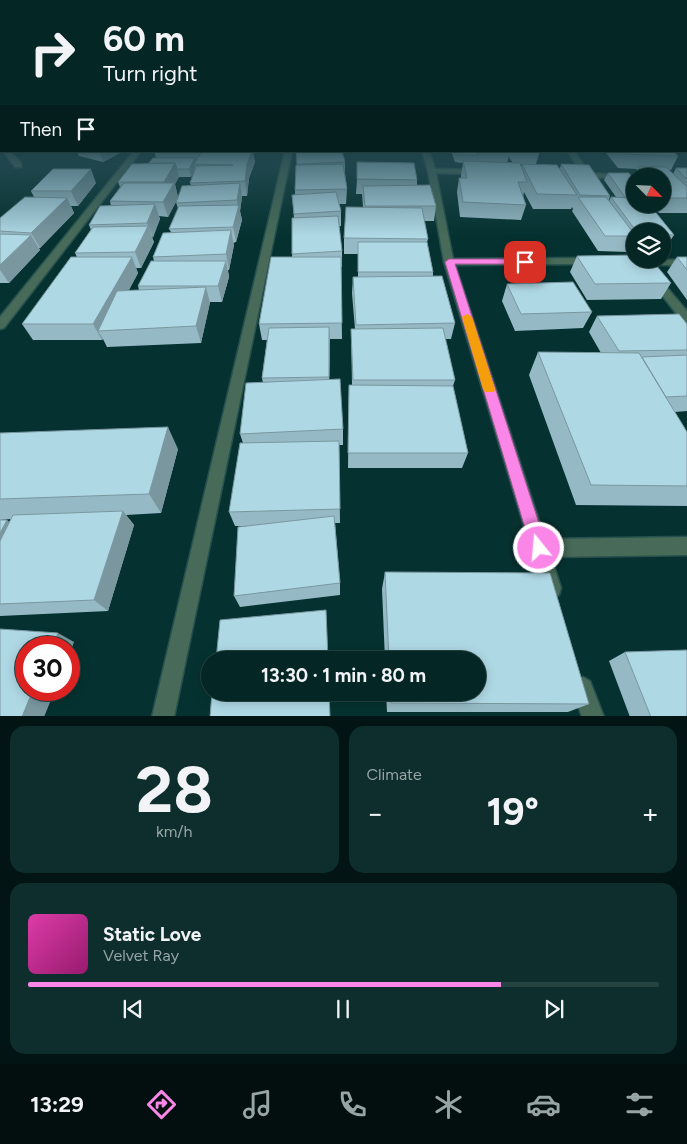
<!DOCTYPE html>
<html lang="en">
<head>
<meta charset="utf-8">
<style>
	:root { --surface:#042624; --page:#0d2e2c; --text:#f1f3f6; --muted:#97a5a6; --line:#254341; --accent:#fa87e7 }
	body { margin:0; font-family:Figtree,sans-serif; background:var(--page); color:var(--text); height:100vh; display:flex; flex-direction:column; font-size:19px; white-space:nowrap }
	* { box-sizing:border-box; margin:0 }
	p { font-size:16px; color:var(--muted) }
	.icon { flex:none; width:28px; height:28px; fill:none; stroke:currentColor; stroke-width:2; stroke-linecap:round; stroke-linejoin:round }
	.map { position:relative; height:716px; overflow:hidden }
	.details { display:flex; flex-direction:column; gap:10px; padding:10px; background:#021514; flex:1 }
	.details>* { flex:none }
	.hud { position:absolute; left:0px; top:0px; width:688px; height:152px; box-shadow:0 2px 12px #0003,0 0 0 1px var(--line); background:#042624; color:var(--text); overflow:hidden }
	.needle { width:32px; rotate:114deg }
	.buttons { position:absolute; left:626px; top:168px; display:grid; gap:10px }
	.buttons a { display:grid; place-items:center; width:45px; height:45px; border-radius:50%; background:var(--surface); box-shadow:0 2px 12px #0003,0 0 0 1px var(--line); font-size:25px }
	.speed { position:absolute; left:15px; top:636px; display:flex; gap:10px; font-size:25px; font-weight:700; text-align:center }
	.speed>* { display:grid; place-content:center; width:65px; height:65px; border-radius:50%; background:var(--surface); box-shadow:0 2px 12px #0003,0 0 0 1px var(--line); line-height:1 }
	.speed .limit { border:8px solid #d22; background:#fff; color:#111 }
	.pin { position:absolute; display:grid; place-items:center; width:42px; height:42px; color:#fff; margin:-21px; border-radius:10px; box-shadow:0 2px 8px #0006 }
	.me { position:absolute; width:55px; margin:-28px; rotate:343deg; stroke-linejoin:round; filter:drop-shadow(0 0 4px #0008) }
	.turn { display:flex; align-items:center; gap:18px; height:105px; padding:0 20px; font-size:22px }
	.turn .icon { width:65px; height:65px; stroke-width:2.5 }
	.turn b { display:block; font-size:35px; line-height:42px }
	.then { display:flex; align-items:center; height:48px; padding:0 20px; background:#0003; gap:10px; font-size:19px }
	.big { font-size:38px; font-weight:700; line-height:1.1 }
	.details .card { flex:1; display:flex; flex-direction:column; justify-content:center; gap:8px; min-width:0; padding:0 18px; border-radius:15px; background:var(--page) }
	.details .dial { align-items:center; gap:0 }
	.dial b { font-size:65px; line-height:1 }
	.song { display:flex; align-items:center; gap:15px }
	.cover { width:60px; height:60px; border-radius:8px; background:linear-gradient(135deg,hsl(320 70% 55%),hsl(320 70% 35%)) }
	.played { height:5px; border-radius:2px; background:linear-gradient(90deg,var(--accent) 75%,var(--line) 75%) }
	.keys { display:flex; justify-content:space-around; direction:ltr }
	.heat { display:flex; justify-content:space-between; align-items:center; font-size:28px; direction:ltr }
	.details .tiles { flex:1; display:grid; gap:10px; grid-template-columns:1fr 1fr }
	.card:last-child { grid-column:span 2 }
	.trip { position:absolute; left:201px; top:651px; width:285px; height:50px; border-radius:25px; background:var(--surface); box-shadow:0 2px 12px #0003,0 0 0 1px var(--line); font-weight:700; line-height:50px; text-align:center }
	.dock { display:flex; height:80px; justify-content:space-around; align-items:center; background:#020f0e; color:var(--muted) }
	.dock .icon { width:35px; height:35px }
	.dock .active { color:var(--accent) }
	.dock b { font-size:22px; color:var(--text) }
	.map>svg:first-child { display:block }
	.lines { fill:none; stroke-linecap:round; stroke-linejoin:round }
	.street-casing { stroke:#27504e; stroke-width:3 }
	.street { fill:#476b58; fill-rule:evenodd }
	.wall { fill:#96bac5; fill-rule:evenodd }
	.shaded-wall { fill:#7a97a0 }
	.building { fill:#afd8e5; stroke:#7a97a0 }
	.route { fill:#fa87e7; stroke:#a25896 }
	.slow { fill:#f59e0b }
</style>
</head>
<body>
<div class="map">
<svg width="687" height="717" viewBox="0 0 687 717">
	<rect width="100%" height="100%" fill="#053230"/>
	<g class="lines">
		<defs>
			<path id="street" d="M 3,151 L 10,151 L 21,163 L 21,167 L 15,167 Z
				M 134,151 L 141,151 L 4,328 L 0,329 L 0,317 Z
				M 285,151 L 292,151 L 174,717 L 152,717 Z
				M 422,151 L 429,151 L 435,169 L 478,170 L 482,172 L 478,174 L 436,173 L 453,259 L 592,258 L 597,261 L 592,264 L 455,265 L 545,539 L 687,537 L 687,555 L 551,557 L 561,588 L 559,595 L 552,597 L 545,595 L 444,262 L 428,171 Z
				M 567,151 L 574,151 L 589,173 L 638,176 L 635,176 L 635,179 L 577,177 L 577,173 L 582,173 Z
				M 635,259 L 687,260 L 687,266 L 637,264 L 632,261 Z
				M 655,277 L 659,278 L 687,311 L 687,323 L 683,322 L 650,280 Z
				M 583,677 L 590,681 L 604,717 L 582,717 L 572,688 L 576,681 Z"/>
		</defs>
		<!-- street casing -->
		<use href="#street" class="street-casing"/>
		<!-- street -->
		<use href="#street" class="street"/>
	</g>
	<!-- wall -->
	<path class="wall" d="M 77,151 L 124,151 L 103,162 L 79,156 Z
		M 154,151 L 253,151 L 255,162 L 249,178 L 247,196 L 242,196 L 240,211 L 242,220 L 236,242 L 233,243 L 234,245 L 229,270 L 228,270 L 229,277 L 222,302 L 210,302 L 201,343 L 107,347 L 103,339 L 102,340 L 33,340 L 22,324 L 77,257 L 75,253 L 91,230 L 89,225 L 111,206 L 110,201 L 120,187 L 118,182 L 156,158 ZM 195,169 L 190,183 L 191,185 L 178,197 L 175,184 L 179,177 L 191,177 ZM 176,202 L 178,209 L 169,229 L 171,232 L 153,257 L 154,261 L 138,286 L 139,290 L 129,290 L 138,273 L 136,268 L 141,268 L 154,242 L 152,238 L 160,219 L 159,216 L 168,217 Z
		M 296,151 L 345,162 L 345,173 L 347,189 L 346,204 L 339,204 L 341,211 L 341,226 L 339,226 L 342,251 L 342,267 L 341,267 L 342,339 L 330,339 L 329,380 L 343,429 L 343,445 L 339,445 L 340,523 L 335,523 L 340,583 L 340,595 L 240,607 L 234,596 L 251,526 L 235,526 L 229,512 L 243,443 L 240,434 L 263,383 L 262,378 L 267,340 L 262,340 L 259,324 L 292,257 L 294,218 L 292,195 L 295,195 L 295,190 L 297,165 Z
		M 451,151 L 540,151 L 536,164 L 520,164 L 521,167 L 522,164 L 560,168 L 561,164 L 610,196 L 609,200 L 609,201 L 611,197 L 616,197 L 604,180 L 608,173 L 633,178 L 637,169 L 618,168 L 606,153 L 607,151 L 673,151 L 678,156 L 671,170 L 669,170 L 673,174 L 676,168 L 687,168 L 687,213 L 659,213 L 652,204 L 650,206 L 674,235 L 664,250 L 662,250 L 662,231 L 635,231 L 635,249 L 629,249 L 628,252 L 598,251 L 572,211 L 573,209 L 572,207 L 571,209 L 533,209 L 524,192 L 523,197 L 526,205 L 521,220 L 460,217 L 457,192 L 459,178 L 461,178 L 461,175 L 463,163 L 455,162 ZM 509,156 L 510,159 L 513,163 L 507,163 ZM 635,176 L 662,176 L 662,204 L 635,204 Z
		M 357,179 L 417,180 L 417,185 L 436,206 L 434,221 L 424,221 L 428,239 L 427,242 L 433,272 L 433,276 L 455,323 L 451,339 L 445,339 L 455,380 L 453,386 L 468,453 L 462,468 L 348,468 L 349,385 L 352,385 L 351,329 L 355,329 L 352,293 L 353,277 L 358,277 L 358,254 L 344,254 L 344,238 L 363,207 L 362,194 L 356,194 Z
		M 96,183 L 78,206 L 71,206 L 74,213 L 40,248 L 39,248 L 40,250 L 9,283 L 0,283 L 0,218 L 34,197 L 31,191 Z
		M 577,256 L 671,283 L 661,299 L 587,300 L 570,272 Z
		M 677,257 L 687,257 L 687,300 L 667,272 Z
		M 507,284 L 592,312 L 583,328 L 515,331 L 502,301 Z
		M 597,316 L 687,324 L 687,411 L 675,412 L 687,432 L 687,506 L 576,505 L 529,375 L 538,352 L 601,353 L 589,332 Z
		M 0,433 L 178,449 L 161,513 L 126,515 L 134,525 L 108,611 L 0,616 L 0,520 L 9,522 L 11,519 L 0,520 Z
		M 385,572 L 589,704 L 568,712 L 387,712 L 386,692 L 478,692 L 478,660 L 385,660 L 382,589 Z
		M 625,652 L 687,717 L 630,717 L 609,661 Z"/>
	<!-- shaded-wall -->
	<path class="shaded-wall" d="M 99,151 L 124,151 L 103,162 Z
		M 252,151 L 253,151 L 255,162 L 249,178 L 247,196 L 245,181 L 247,164 Z
		M 195,158 L 197,164 L 194,164 L 195,168 L 191,177 L 189,169 Z
		M 175,163 L 179,177 L 175,184 L 178,198 L 168,217 L 163,202 L 168,194 L 164,182 Z
		M 91,169 L 96,183 L 78,206 L 71,191 Z
		M 240,183 L 242,198 L 240,211 L 242,220 L 236,242 L 233,227 L 238,208 L 237,200 Z
		M 67,198 L 74,213 L 40,248 L 31,233 Z
		M 155,204 L 160,219 L 153,238 L 147,223 Z
		M 148,226 L 154,242 L 141,268 L 135,252 Z
		M 231,230 L 234,245 L 229,270 L 226,254 Z
		M 31,235 L 40,250 L 9,283 L 0,270 L 0,265 Z
		M 132,257 L 138,273 L 107,330 L 98,331 L 103,339 L 102,340 L 93,324 Z
		M 226,261 L 229,277 L 222,302 L 218,286 Z
		M 206,287 L 210,303 L 201,343 L 196,326 Z
		M 329,327 L 330,343 L 329,393 Z
		M 168,427 L 178,449 L 161,513 L 149,494 Z
		M 123,511 L 134,525 L 108,611 L 94,600 Z
		M 7,520 L 23,533 L 0,582 L 0,533 Z
		M 58,633 L 74,642 L 69,656 L 69,648 L 52,648 Z
		M 33,690 L 55,690 L 44,717 L 22,717 Z"/>
	<!-- building -->
	<path class="building" d="M 202,151 L 252,151 L 247,164 L 245,181 L 190,183 L 196,166 L 233,165 L 194,164 Z
		M 296,151 L 342,151 L 345,162 L 297,164 Z
		M 455,151 L 476,151 L 478,155 L 456,155 Z
		M 621,151 L 673,151 L 678,156 L 624,154 Z
		M 153,158 L 195,158 L 189,169 L 177,169 L 175,163 L 149,163 Z
		M 463,161 L 520,163 L 527,182 L 518,182 L 526,205 L 463,202 L 459,178 L 467,178 Z
		M 357,162 L 414,163 L 417,180 L 357,179 Z
		M 175,163 L 164,182 L 118,182 L 132,164 Z
		M 343,164 L 347,189 L 295,190 L 296,165 Z
		M 522,164 L 557,165 L 577,195 L 537,194 Z
		M 561,164 L 589,165 L 610,196 L 580,195 Z
		M 638,167 L 666,167 L 687,187 L 687,198 L 667,198 L 662,193 L 662,176 L 647,176 Z
		M 676,168 L 687,168 L 687,179 Z
		M 53,169 L 91,169 L 71,191 L 31,191 Z
		M 608,173 L 629,173 L 635,182 L 635,198 L 625,197 Z
		M 124,183 L 174,183 L 163,202 L 110,201 Z
		M 240,183 L 237,200 L 176,203 L 182,186 Z
		M 430,185 L 436,206 L 365,206 L 363,186 Z
		M 336,192 L 341,211 L 294,214 L 292,195 Z
		M 25,197 L 67,198 L 31,233 L 0,231 L 0,218 Z
		M 578,197 L 606,197 L 635,235 L 635,236 L 605,236 Z
		M 611,197 L 635,198 L 635,204 L 649,204 L 674,235 L 662,234 L 662,231 L 636,231 Z
		M 155,204 L 147,223 L 89,225 L 100,206 Z
		M 239,205 L 233,227 L 169,229 L 179,206 Z
		M 346,207 L 422,208 L 428,239 L 344,238 Z
		M 338,216 L 342,251 L 292,254 L 292,218 Z
		M 148,226 L 135,252 L 75,253 L 93,227 Z
		M 231,230 L 226,254 L 153,257 L 163,233 Z
		M 0,234 L 31,235 L 0,265 Z
		M 358,242 L 427,242 L 433,272 L 358,272 Z
		M 635,255 L 635,259 L 651,259 L 671,283 L 595,284 L 577,256 Z
		M 71,257 L 132,257 L 93,324 L 22,324 Z
		M 271,257 L 341,257 L 342,323 L 259,324 Z
		M 677,257 L 687,257 L 687,270 Z
		M 151,261 L 226,261 L 218,286 L 138,286 Z
		M 442,276 L 455,323 L 356,325 L 353,277 Z
		M 573,282 L 592,312 L 521,314 L 507,284 Z
		M 206,287 L 196,326 L 98,331 L 117,291 Z
		M 679,314 L 687,324 L 687,350 L 619,351 L 597,316 Z
		M 329,327 L 329,377 L 262,378 L 269,328 Z
		M 443,328 L 455,380 L 353,380 L 351,329 Z
		M 538,352 L 639,353 L 687,432 L 687,486 L 591,485 Z
		M 687,355 L 687,396 L 666,397 L 642,357 Z
		M 340,379 L 343,429 L 240,434 L 246,383 Z
		M 349,385 L 453,386 L 468,453 L 348,453 Z
		M 168,427 L 149,494 L 0,499 L 0,433 Z
		M 339,441 L 340,509 L 229,512 L 240,443 Z
		M 123,511 L 94,600 L 0,604 L 0,541 L 13,515 Z
		M 334,516 L 340,583 L 234,596 L 238,527 Z
		M 0,520 L 7,520 L 0,533 Z
		M 385,572 L 550,573 L 589,704 L 391,703 L 391,692 L 478,692 L 478,660 L 389,660 Z
		M 326,610 L 328,660 L 216,660 L 220,620 Z
		M 0,629 L 58,633 L 52,648 L 26,648 L 26,690 L 33,690 L 22,717 L 0,717 Z
		M 687,650 L 687,717 L 651,717 L 625,652 Z
		M 212,692 L 329,692 L 330,717 L 210,717 Z"/>
	<!-- sky -->
	<linearGradient id="sky" x2="0" y2="1"><stop stop-color="#031c1a"/><stop offset="0.57" stop-color="#2a4f59"/><stop offset="1" stop-color="#2a4f59" stop-opacity="0"/></linearGradient>
	<rect width="687" height="236" fill="url(#sky)"/>
	<!-- route -->
	<path class="route" d="M 449,259 L 525,259 L 530,262 L 525,264 L 455,264 L 547,548 L 545,553 L 539,556 L 533,553 L 531,548 L 445,262 Z"/>
	<!-- slow -->
	<path class="slow" d="M 467,314 L 472,317 L 495,389 L 494,392 L 485,392 L 483,389 L 462,317 Z"/>
</svg>
<div class="buttons">
<a><svg class="needle" viewBox="-14 -14 28 28"><path d="M0-13l5 13h-10z" fill="#e53935"/><path d="M0 13l5-13h-10z" fill="#97a5a6"/></svg></a>
<a><svg class="icon" aria-label="layers" viewBox="0 0 24 24"><path d="M12 4l9 5-9 5-9-5zM3 14l9 5 9-5"/></svg></a>
</div>
<div class="speed"><div class="limit">30</div></div>
<div class="pin" style="left:525px;top:262px;background:#d93025"><svg class="icon" aria-label="arrive" viewBox="0 0 24 24"><path d="M6 21V4h12l-3 4 3 4H6"/></svg></div>
<svg class="me" style="left:539px;top:548px" viewBox="-20 -20 40 40"><circle r="17" fill="#fa87e7" stroke="#fff" stroke-width="3"/><path d="M0-11L8 9 0 5-8 9z" fill="#fff"/></svg>
<div class="trip">13:30 · 1 min · 80 m</div>
<div class="hud">
<div class="turn"><svg class="icon" aria-label="right" viewBox="0 0 24 24"><path d="M7 20v-9h11M14 6l5 5-5 5"/></svg><div><b>60 m</b>Turn right</div></div>
<div class="then">Then<svg class="icon" aria-label="arrive" viewBox="0 0 24 24"><path d="M6 21V4h12l-3 4 3 4H6"/></svg></div>
</div>
</div>
<section class="details">
<div class="tiles">
<div class="card dial"><b>28</b><p>km/h</p></div>
<div class="card"><p>Climate</p>
<div class="heat"><a>−</a><b class="big">19°</b><a>+</a></div>
</div>
<div class="card">
<div class="song"><i class="cover"></i><div><b>Static Love</b><p>Velvet Ray</p></div></div>
<div class="played"></div>
<div class="keys"><svg class="icon" aria-label="previous" viewBox="0 0 24 24"><path d="M18 5L8 12l10 7zM5 5v14"/></svg><svg class="icon" aria-label="pause" viewBox="0 0 24 24"><path d="M8 5v14M16 5v14"/></svg><svg class="icon" aria-label="next" viewBox="0 0 24 24"><path d="M6 5l10 7-10 7zM19 5v14"/></svg></div>
</div>
</div>
</section>
<nav class="dock">
<b>13:29</b>
<svg class="icon active" aria-label="directions" viewBox="0 0 24 24"><path d="M12 3l9 9-9 9-9-9zM9 14v-3h6M13 9l2 2-2 2"/></svg>
<svg class="icon" aria-label="music" viewBox="0 0 24 24"><path d="M9 18V5l10-2v13"/><circle cx="6" cy="18" r="3"/><circle cx="16" cy="16" r="3"/></svg>
<svg class="icon" aria-label="phone" viewBox="0 0 24 24"><path d="M5 4h4l2 5-3 2q2 4 5 5l2-3 5 2v4C11 20 4 13 5 4z"/></svg>
<svg class="icon" aria-label="climate" viewBox="0 0 24 24"><path d="M12 3v18M4 7l16 10M4 17L20 7"/></svg>
<svg class="icon" aria-label="car" viewBox="0 0 24 24"><path d="M5 17H2v-5l4-1 3-4h7l3 4 3 1v5h-3M9 17h6M6 11h13"/><circle cx="7" cy="17" r="2"/><circle cx="17" cy="17" r="2"/></svg>
<svg class="icon" aria-label="filters" viewBox="0 0 24 24"><path d="M4 7h16M4 17h16"/><circle cx="9" cy="7" r="2"/><circle cx="15" cy="17" r="2"/></svg>
</nav>
</body>
</html>
